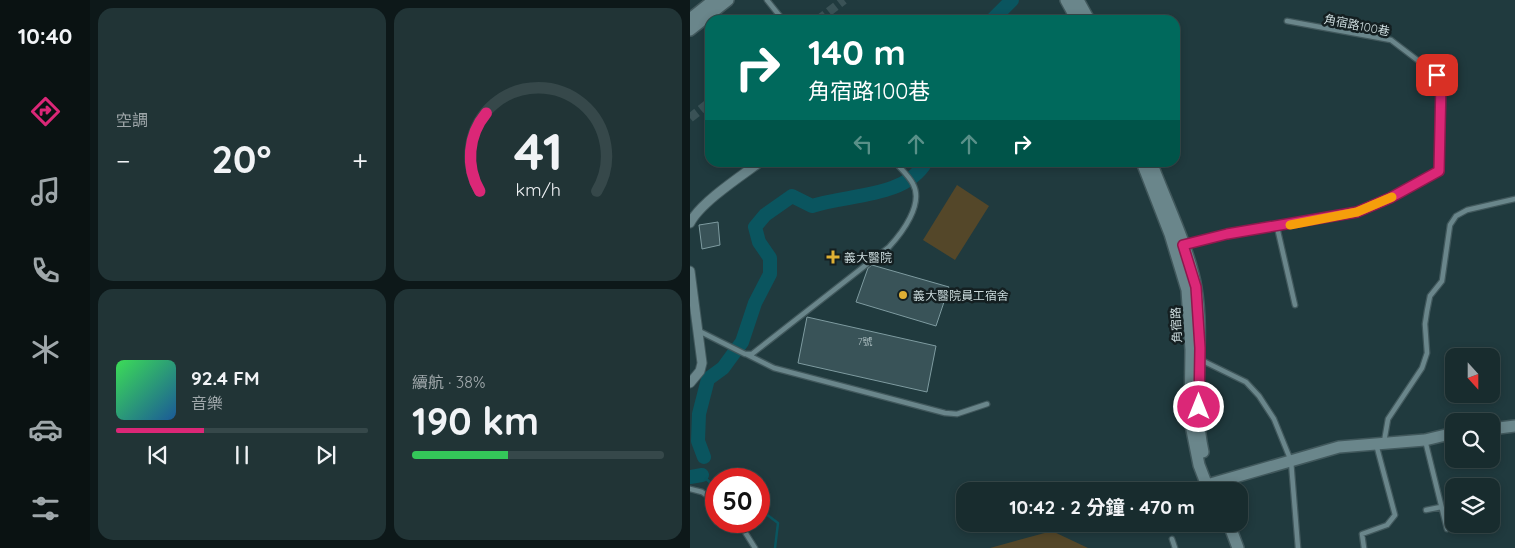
<!DOCTYPE html>
<html lang="zh-TW">
<head>
<meta charset="utf-8">
<style>
	:root { --surface:#182c2e; --page:#213436; --text:#f1f3f6; --muted:#9fa7aa; --line:#36484a; --accent:#db2777 }
	body { margin:0; font-family:Quicksand,"Noto Sans TC",sans-serif; background:var(--page); color:var(--text); height:100vh; display:flex; flex-direction:column; font-size:19px; white-space:nowrap }
	* { box-sizing:border-box; margin:0 }
	p { font-size:16px; color:var(--muted) }
	.icon { flex:none; width:28px; height:28px; fill:none; stroke:currentColor; stroke-width:2; stroke-linecap:round; stroke-linejoin:round }
	.map { position:relative; flex:1; overflow:hidden }
	.drawer { display:flex; flex-direction:column; gap:8px; padding:8px; background:#0d1819; width:600px }
	.drawer>* { flex:none }
	.hud { position:absolute; left:15px; top:15px; width:475px; height:152px; border-radius:15px; box-shadow:0 2px 8px #0003,0 0 0 1px var(--line); background:#00695c; color:#fff; overflow:hidden }
	.needle { width:32px; rotate:159deg }
	.buttons { position:absolute; left:755px; top:348px; display:grid; gap:10px }
	.buttons a { display:grid; place-items:center; width:55px; height:55px; border-radius:10px; background:var(--surface); box-shadow:0 2px 8px #0003,0 0 0 1px var(--line); font-size:25px }
	.speed { position:absolute; left:15px; top:468px; display:flex; gap:10px; font-size:25px; font-weight:700; text-align:center }
	.speed>* { display:grid; place-content:center; width:65px; height:65px; border-radius:50%; background:var(--surface); box-shadow:0 2px 8px #0003,0 0 0 1px var(--line); line-height:1 }
	.speed .limit { border:8px solid #d22; background:#fff; color:#111 }
	.pin { position:absolute; display:grid; place-items:center; width:42px; height:42px; color:#fff; margin:-21px; border-radius:10px; box-shadow:0 2px 8px #0006 }
	.me { position:absolute; width:55px; margin:-28px; rotate:0deg; stroke-linejoin:round; filter:drop-shadow(0 0 4px #0008) }
	.turn { display:flex; align-items:center; gap:18px; height:105px; padding:0 20px; font-size:22px }
	.turn .icon { width:65px; height:65px; stroke-width:2.5 }
	.turn b { display:block; font-size:35px; line-height:42px }
	.lanes { display:flex; align-items:center; height:48px; padding:0 20px; background:#0003; justify-content:center; gap:25px; direction:ltr }
	.lanes .off { opacity:.35 }
	.big { font-size:38px; font-weight:700; line-height:1.1 }
	.drawer .card { flex:1; display:flex; flex-direction:column; justify-content:center; gap:8px; min-width:0; padding:0 18px; border-radius:15px; background:var(--page) }
	.drawer .dial { align-items:center; gap:0 }
	.dial svg { height:130px; overflow:visible; fill:none; stroke:var(--line); stroke-width:7; stroke-linecap:round; text-anchor:middle }
	.dial text { fill:var(--text); stroke:none }
	.song { display:flex; align-items:center; gap:15px }
	.cover { width:60px; height:60px; border-radius:8px; background:linear-gradient(135deg,hsl(130 70% 55%),hsl(210 70% 35%)) }
	.played { height:5px; border-radius:2px; background:linear-gradient(90deg,var(--accent) 35%,var(--line) 35%) }
	.keys { display:flex; justify-content:space-around; direction:ltr }
	.heat { display:flex; justify-content:space-between; align-items:center; font-size:28px; direction:ltr }
	.charge { height:8px; border-radius:4px; background:linear-gradient(90deg,#34c759 38%,var(--line) 0) }
	.drawer .tiles { flex:1; display:grid; gap:8px; grid-template-columns:repeat(2,1fr) }
	.trip { position:absolute; left:266px; top:482px; width:292px; height:50px; border-radius:15px; background:var(--surface); box-shadow:0 2px 8px #0003,0 0 0 1px var(--line); font-weight:700; line-height:50px; text-align:center }
	main { display:flex; flex:1; min-height:0 }
	.dock { display:flex; flex-direction:column; width:90px; justify-content:space-around; align-items:center; background:#0a1212; color:var(--muted) }
	.dock .icon { width:35px; height:35px }
	.dock .selected { color:var(--accent) }
	.dock b { font-size:22px; color:var(--text) }
	.map>svg:first-child { display:block }
	.green { fill:#544729 }
	.lines { fill:none; stroke-linecap:round; stroke-linejoin:round }
	.stream { stroke:#0a555f; stroke-width:2.5 }
	.river { stroke:#0a555f; stroke-width:14 }
	.building { fill:#395358; stroke:#7e9ba0 }
	.street-tunnel { stroke:#3a5256; stroke-width:9; stroke-dasharray:9 4.5; stroke-linecap:butt }
	.lane-casing { stroke:#41585c; stroke-width:7 }
	.street-casing { stroke:#41585c; stroke-width:11 }
	.secondary-casing { stroke:#41585c; stroke-width:14 }
	.lane { stroke:#6a868b; stroke-width:4.5 }
	.street { stroke:#6a868b; stroke-width:9 }
	.secondary { stroke:#6a868b; stroke-width:11 }
	.route-casing { stroke:#8e194d; stroke-width:12 }
	.route { stroke:#db2777; stroke-width:9 }
	.slow { stroke:#f59e0b; stroke-width:9 }
	.poi-dot { fill:#dfb034; stroke:#141f21; stroke-width:2 }
	.labels { text-anchor:middle; dominant-baseline:central; stroke-width:5; stroke-linejoin:round; paint-order:stroke }
	.number-label { font-size:10px; fill:#a6b8bb }
	.street-label { font-size:12px; fill:#cbdadc; stroke:#141f21 }
	.poi-label { font-size:12px; fill:#cbdadc; stroke:#141f21; text-anchor:start }
</style>
</head>
<body>
<main>
<nav class="dock">
<b>10:40</b>
<svg class="icon selected" aria-label="directions" viewBox="0 0 24 24"><path d="M12 3l9 9-9 9-9-9zM9 14v-3h6M13 9l2 2-2 2"/></svg>
<svg class="icon" aria-label="music" viewBox="0 0 24 24"><path d="M9 18V5l10-2v13"/><circle cx="6" cy="18" r="3"/><circle cx="16" cy="16" r="3"/></svg>
<svg class="icon" aria-label="phone" viewBox="0 0 24 24"><path d="M5 4h4l2 5-3 2q2 4 5 5l2-3 5 2v4C11 20 4 13 5 4z"/></svg>
<svg class="icon" aria-label="climate" viewBox="0 0 24 24"><path d="M12 3v18M4 7l16 10M4 17L20 7"/></svg>
<svg class="icon" aria-label="car" viewBox="0 0 24 24"><path d="M5 17H2v-5l4-1 3-4h7l3 4 3 1v5h-3M9 17h6M6 11h13"/><circle cx="7" cy="17" r="2"/><circle cx="17" cy="17" r="2"/></svg>
<svg class="icon" aria-label="filters" viewBox="0 0 24 24"><path d="M4 7h16M4 17h16"/><circle cx="9" cy="7" r="2"/><circle cx="15" cy="17" r="2"/></svg>
</nav>
<section class="drawer">
<div class="tiles">
<div class="card"><p>空調</p>
<div class="heat"><a>−</a><b class="big">20°</b><a>+</a></div>
</div>
<div class="card dial"><svg viewBox="0 0 100 80">
<path d="M14 69A42 42 0 1 1 86 69"/>
<path d="M14 69A42 42 0 0 1 18 21" stroke="#db2777"/>
<text x="50" y="56" font-size="32" font-weight="700">41</text>
<text x="50" y="72" font-size="11">km/h</text>
</svg></div>
<div class="card">
<div class="song"><i class="cover"></i><div><b>92.4 FM</b><p>音樂</p></div></div>
<div class="played"></div>
<div class="keys"><svg class="icon" aria-label="previous" viewBox="0 0 24 24"><path d="M18 5L8 12l10 7zM5 5v14"/></svg><svg class="icon" aria-label="pause" viewBox="0 0 24 24"><path d="M8 5v14M16 5v14"/></svg><svg class="icon" aria-label="next" viewBox="0 0 24 24"><path d="M6 5l10 7-10 7zM19 5v14"/></svg></div>
</div>
<div class="card"><p>續航 · 38%</p><b class="big">190 km</b><div class="charge"></div></div>
</div>
</section>
<div class="map">
<svg width="825" height="548" viewBox="0 0 825 548">
	<rect width="100%" height="100%" fill="#203a3e"/>
	<!-- green -->
	<path class="green" d="M 267,185 L 299,206 L 265,260 L 233,240 Z
		M 362,531 L 398,548 L 300,548 Z"/>
	<g class="lines">
		<!-- stream -->
		<path class="stream" d="M 12,475 L 26,488
			M 69,512 L 76,514 L 88,523 L 85,548"/>
		<!-- river -->
		<path class="river" d="M 302,20 L 322,0
			M 14,457 L 8,441 L 9,414 L 18,379 L 33,368 L 52,342 L 65,303 L 80,274 L 80,258 L 69,242 L 65,227 L 75,215 L 102,196 L 122,206 C 158,194 215,198 236,162
			M 0,477 L 12,475"/>
	</g>
	<!-- building -->
	<path class="building" d="M 28,222 L 30,245 L 12,249 L 9,225 Z
		M 182,265 L 259,287 L 246,326 L 166,302 L 178,268 Z
		M 117,317 L 246,346 L 237,392 L 108,363 Z"/>
	<g class="lines">
		<!-- street-tunnel -->
		<path class="street-tunnel" d="M 128,20 L 154,0
			M 0,118 L 20,102"/>
		<defs>
			<path id="lane" d="M 77,0 L 93,20
				M 587,227 L 605,305
				M 494,244 L 537,234 L 667,212 L 700,198 L 749,171 L 751,83 L 747,75 L 701,40 L 597,21
				M 9,331 L 55,354 L 62,354 L 199,247 C 212,233 234,204 223,184 C 219,176 211,169 205,162
				M 56,354 L 84,368 L 255,413 L 267,414 L 297,404
				M 509,359 L 556,382 L 569,396 L 584,419 L 601,461 L 608,548
				M 735,440 L 757,529
				M 694,442 L 698,419 L 732,368 L 737,353 L 735,324 L 737,311 L 740,296 L 752,281 L 760,225 L 766,216 L 777,210 L 825,199
				M 0,489 L 12,492 L 26,502
				M 736,510 L 751,507
				M 48,521 L 65,548
				M 482,539 L 485,548
				M 674,548 L 672,534 L 697,525 L 705,515 L 686,444"/>
			<path id="street" d="M 0,223 C 10,203 51,176 70,162
				M 0,271 L 12,363 L 10,371 L 0,383"/>
			<path id="secondary" d="M 376,0 L 387,20
				M 388,0 L 399,20
				M 0,19 L 24,0
				M 0,30 L 38,0
				M 452,162 L 480,234 L 497,290 L 501,350 L 500,420 L 509,465 L 519,491
				M 461,162 C 475,199 500,251 506,288 C 515,342 501,398 513,452
				M 801,429 L 825,426
				M 517,485 L 649,447 L 735,440 L 764,433
				M 539,524 L 548,548"/>
		</defs>
		<!-- lane casing -->
		<use href="#lane" class="lane-casing"/>
		<!-- street casing -->
		<use href="#street" class="street-casing"/>
		<!-- secondary casing -->
		<use href="#secondary" class="secondary-casing"/>
		<!-- lane -->
		<use href="#lane" class="lane"/>
		<!-- street -->
		<use href="#street" class="street"/>
		<!-- secondary -->
		<use href="#secondary" class="secondary"/>
	</g>
	<g class="lines">
		<defs>
			<path id="route" d="M 509,407 L 510,348 L 506,287 L 493,245 L 537,234 L 667,212 L 700,198 L 749,171 L 751,83 L 747,75"/>
		</defs>
		<!-- route casing -->
		<use href="#route" class="route-casing"/>
		<!-- route -->
		<use href="#route" class="route"/>
		<!-- slow -->
		<path class="slow" d="M 600,225 L 667,212 L 702,197"/>
	</g>
	<!-- markers -->
	<g class="poi-dot">
		<path d="M140.5 249.5h5v5h5v5h-5v5h-5v-5h-5v-5h5z"/>
		<circle cx="213" cy="295" r="5"/>
	</g>
	<g class="labels">
		<!-- number labels -->
		<g class="number-label">
			<text x="175" y="341">7號</text>
		</g>
		<!-- street labels -->
		<g class="street-label">
			<text transform="translate(667 25) rotate(11)">角宿路100巷</text>
			<text transform="translate(486 325) rotate(-93)">角宿路</text>
		</g>
		<!-- poi labels -->
		<g class="poi-label">
			<text x="154" y="257">義大醫院</text>
			<text x="223" y="295">義大醫院員工宿舍</text>
		</g>
	</g>
</svg>
<div class="buttons">
<a><svg class="needle" viewBox="-14 -14 28 28"><path d="M0-13l5 13h-10z" fill="#e53935"/><path d="M0 13l5-13h-10z" fill="#9fa7aa"/></svg></a>
<a><svg class="icon" aria-label="search" viewBox="0 0 24 24"><circle cx="10" cy="10" r="6"/><path d="M15 15l6 6"/></svg></a>
<a><svg class="icon" aria-label="layers" viewBox="0 0 24 24"><path d="M12 4l9 5-9 5-9-5zM3 14l9 5 9-5"/></svg></a>
</div>
<div class="speed"><div class="limit">50</div></div>
<div class="pin" style="left:747px;top:75px;background:#d93025"><svg class="icon" aria-label="arrive" viewBox="0 0 24 24"><path d="M6 21V4h12l-3 4 3 4H6"/></svg></div>
<svg class="me" style="left:509px;top:407px" viewBox="-20 -20 40 40"><circle r="17" fill="#db2777" stroke="#fff" stroke-width="3"/><path d="M0-11L8 9 0 5-8 9z" fill="#fff"/></svg>
<div class="trip">10:42 · 2 分鐘 · 470 m</div>
<div class="hud">
<div class="turn"><svg class="icon" aria-label="right" viewBox="0 0 24 24"><path d="M7 20v-9h11M14 6l5 5-5 5"/></svg><div><b>140 m</b>角宿路100巷</div></div>
<div class="lanes"><svg class="icon off" aria-label="left" viewBox="0 0 24 24"><path d="M17 20v-9H6M10 6l-5 5 5 5"/></svg><svg class="icon off" aria-label="ahead" viewBox="0 0 24 24"><path d="M12 20V5M6 11l6-6 6 6"/></svg><svg class="icon off" aria-label="ahead" viewBox="0 0 24 24"><path d="M12 20V5M6 11l6-6 6 6"/></svg><svg class="icon" aria-label="right" viewBox="0 0 24 24"><path d="M7 20v-9h11M14 6l5 5-5 5"/></svg></div>
</div>
</div>
</main>
</body>
</html>
